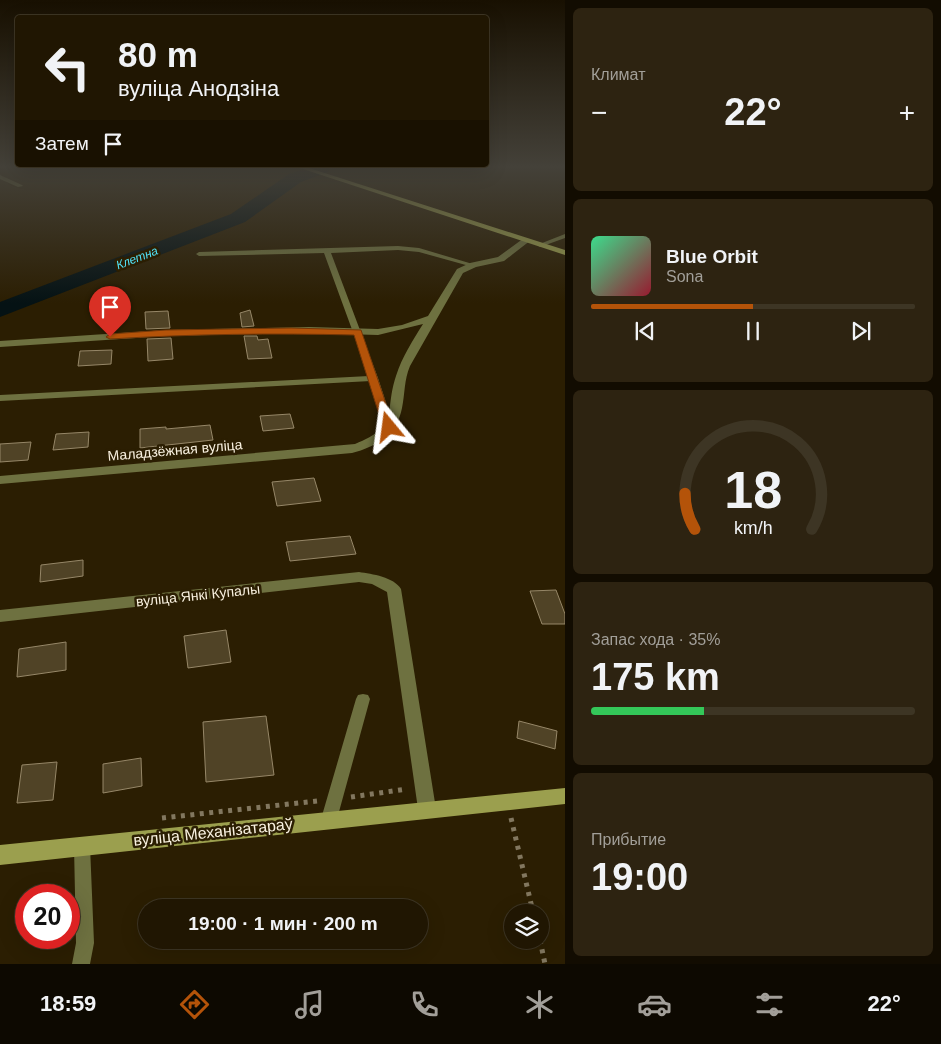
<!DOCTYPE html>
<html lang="ru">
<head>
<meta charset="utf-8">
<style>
	:root { --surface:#201602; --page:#2d2311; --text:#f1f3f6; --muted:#a29f99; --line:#3d3524; --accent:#b45309 }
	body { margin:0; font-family:Helvetica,sans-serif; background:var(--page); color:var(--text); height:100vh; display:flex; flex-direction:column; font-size:19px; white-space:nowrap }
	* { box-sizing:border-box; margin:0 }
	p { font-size:16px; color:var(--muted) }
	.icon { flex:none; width:28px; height:28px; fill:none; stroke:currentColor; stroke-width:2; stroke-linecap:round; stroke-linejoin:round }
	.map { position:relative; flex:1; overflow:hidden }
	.sheet { display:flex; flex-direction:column; gap:8px; padding:8px; background:#120c01; width:376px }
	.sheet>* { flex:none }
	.banner { position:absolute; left:15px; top:15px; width:474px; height:152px; border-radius:5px; box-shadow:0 5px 20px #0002,0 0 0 1px var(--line); background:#201602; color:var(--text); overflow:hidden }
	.buttons { position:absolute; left:504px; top:904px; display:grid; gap:10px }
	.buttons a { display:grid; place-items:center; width:45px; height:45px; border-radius:50%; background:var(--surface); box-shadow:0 5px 20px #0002,0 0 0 1px var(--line); font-size:25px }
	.speed { position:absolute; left:15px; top:884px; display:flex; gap:10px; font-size:25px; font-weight:700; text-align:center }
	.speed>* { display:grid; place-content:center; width:65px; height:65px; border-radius:50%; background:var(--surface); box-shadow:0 5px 20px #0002,0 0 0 1px var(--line); line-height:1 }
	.speed .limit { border:8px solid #d22; background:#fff; color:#111 }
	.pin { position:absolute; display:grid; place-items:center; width:42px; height:42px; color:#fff; margin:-51px -21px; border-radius:50% 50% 50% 0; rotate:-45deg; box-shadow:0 0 5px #0007 }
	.pin .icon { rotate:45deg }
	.me { position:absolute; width:55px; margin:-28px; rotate:344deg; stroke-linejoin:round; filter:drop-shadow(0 0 4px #0008) }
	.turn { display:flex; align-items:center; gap:18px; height:105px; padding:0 20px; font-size:22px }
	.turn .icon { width:65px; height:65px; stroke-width:2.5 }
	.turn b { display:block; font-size:35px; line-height:42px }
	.then { display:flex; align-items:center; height:48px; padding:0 20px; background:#0003; gap:10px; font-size:19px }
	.big { font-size:38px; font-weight:700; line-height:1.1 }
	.sheet .card { flex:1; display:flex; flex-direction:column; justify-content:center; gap:8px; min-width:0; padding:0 18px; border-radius:8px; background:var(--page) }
	.sheet .dial { align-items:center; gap:0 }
	.dial svg { height:130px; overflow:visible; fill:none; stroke:var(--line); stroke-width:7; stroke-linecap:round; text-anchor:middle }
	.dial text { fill:var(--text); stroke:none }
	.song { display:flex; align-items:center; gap:15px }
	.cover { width:60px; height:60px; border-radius:8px; background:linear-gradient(135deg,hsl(150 70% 55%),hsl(350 70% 35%)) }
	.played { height:5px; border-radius:2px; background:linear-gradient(90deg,var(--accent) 50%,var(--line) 50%) }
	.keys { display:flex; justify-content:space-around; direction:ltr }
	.heat { display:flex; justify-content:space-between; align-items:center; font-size:28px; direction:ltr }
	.charge { height:8px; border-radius:4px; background:linear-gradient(90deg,#34c759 35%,var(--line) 0) }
	.trip { position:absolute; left:138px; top:899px; width:290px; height:50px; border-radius:25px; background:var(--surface); box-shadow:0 5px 20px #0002,0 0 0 1px var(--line); font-weight:700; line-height:50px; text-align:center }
	.dock { display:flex; height:80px; justify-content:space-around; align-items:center; background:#0d0901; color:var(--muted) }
	.dock .icon { width:35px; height:35px }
	.dock .selected { color:var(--accent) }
	.dock b { font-size:22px; color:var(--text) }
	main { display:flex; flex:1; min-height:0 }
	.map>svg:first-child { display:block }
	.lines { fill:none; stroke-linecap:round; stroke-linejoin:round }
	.river { fill:#051214; fill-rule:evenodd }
	.building { fill:#504326; stroke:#968768 }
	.path { stroke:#82775f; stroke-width:5; stroke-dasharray:4 5.5; stroke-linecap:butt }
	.lane { fill:#6e7140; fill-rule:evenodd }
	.street { fill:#6e7140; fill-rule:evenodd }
	.secondary { fill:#9b9f4e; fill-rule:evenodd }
	.route { fill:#b45309; stroke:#753606 }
	.labels { text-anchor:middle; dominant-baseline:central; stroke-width:5; stroke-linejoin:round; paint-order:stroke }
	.far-water-label { font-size:12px; font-style:italic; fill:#52e4f9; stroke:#2b1e02 }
	.street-label { font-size:14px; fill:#f9f1e0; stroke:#2b1e02 }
	.near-street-label { font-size:16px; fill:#f9f1e0; stroke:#2b1e02 }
</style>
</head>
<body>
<main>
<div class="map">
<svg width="565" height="964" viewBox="0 0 565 964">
	<rect width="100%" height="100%" fill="#2b1e02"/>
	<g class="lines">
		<!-- river -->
		<path class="river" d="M 307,168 L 330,168 L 328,172 L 301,182 L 245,222 L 0,317 L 0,302 L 231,214 L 289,174 Z"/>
	</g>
	<!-- building -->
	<path class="building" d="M 250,310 L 254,326 L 242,327 L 240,313 Z
		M 168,311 L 170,328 L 146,329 L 145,312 Z
		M 244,336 L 257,336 L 258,340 L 268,339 L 272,358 L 248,359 Z
		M 171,338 L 173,359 L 148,361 L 147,339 Z
		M 112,350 L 111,364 L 78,366 L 80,351 Z
		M 290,414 L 294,428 L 263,431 L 260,416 Z
		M 210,425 L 213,440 L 140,448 L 140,429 L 166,427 L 166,429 Z
		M 89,432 L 88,447 L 53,450 L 56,434 Z
		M 31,442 L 28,460 L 0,462 L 0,444 Z
		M 314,478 L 321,501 L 277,506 L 272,482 Z
		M 350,536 L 356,554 L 290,561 L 286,542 Z
		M 83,560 L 83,576 L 40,582 L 41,565 Z
		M 556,590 L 565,614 L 565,624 L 542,624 L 530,591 Z
		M 226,630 L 231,662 L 188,668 L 184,636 Z
		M 66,642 L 66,670 L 17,677 L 19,649 Z
		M 266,716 L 274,775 L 206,782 L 203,722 Z
		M 519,721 L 557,731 L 555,749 L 517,738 Z
		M 141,758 L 142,786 L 103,793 L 103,764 Z
		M 57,762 L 53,800 L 17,803 L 22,765 Z"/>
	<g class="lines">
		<!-- path -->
		<path class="path" d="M 351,797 L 407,789
			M 162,818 L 317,801
			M 511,818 L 533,912
			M 540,940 L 545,964"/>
		<!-- lane -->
		<path class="lane" d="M 565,234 L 565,238 L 540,247 L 537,245 Z
			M 398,246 L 419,248 L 476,265 L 473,267 L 419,252 L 398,250 L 331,253 L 378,378 L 394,427 L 392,429 L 386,429 L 384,427 L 371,381 L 0,401 L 0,395 L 369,376 L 324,253 L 199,256 L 196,254 L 199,252 Z
			M 363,694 L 368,695 L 370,699 L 337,819 L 334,824 L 329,826 L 324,824 L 321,819 L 356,699 L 358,695 Z
			M 82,839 L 88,841 L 90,846 L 94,943 L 90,964 L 72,964 L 76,943 L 74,846 L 76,841 Z"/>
		<!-- street -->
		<path class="street" d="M 0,175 L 22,185 L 23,186 L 18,187 L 0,179 Z
			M 524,238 L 531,240 L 504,261 L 476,267 L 463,273 L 410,366 C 404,380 405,394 402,408 C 397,434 376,447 352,453 L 0,484 L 0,476 L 355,444 C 400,426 384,412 396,376 C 402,357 413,340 423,324 L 378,335 L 309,333 L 166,336 L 0,347 L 0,341 L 166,330 L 309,327 L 378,329 L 402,325 L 428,316 L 457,269 L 470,263 L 498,257 Z
			M 359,572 C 372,574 394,577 401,589 L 436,809 L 434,815 L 427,818 L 420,815 L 418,809 L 387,592 L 372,584 L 359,582 L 0,622 L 0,610 Z"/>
		<!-- secondary -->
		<path class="secondary" d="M 300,168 L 309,168 L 565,250 L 565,255 Z
			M 565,788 L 565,804 L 0,865 L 0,845 Z"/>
	</g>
	<!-- sky -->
	<linearGradient id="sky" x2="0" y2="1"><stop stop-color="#181001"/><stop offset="0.55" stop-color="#444139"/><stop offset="1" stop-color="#444139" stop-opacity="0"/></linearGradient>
	<rect width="565" height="303" fill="url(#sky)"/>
	<!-- route -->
	<path class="route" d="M 291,328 L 361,330 L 394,427 L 392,430 L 385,430 L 383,427 L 354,335 C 273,333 192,334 110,339 L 106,337 L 110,334 L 166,330 Z"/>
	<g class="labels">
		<!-- far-water labels -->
		<g class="far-water-label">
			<text transform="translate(137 258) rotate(-21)">Клетна</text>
		</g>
		<!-- street labels -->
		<g class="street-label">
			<text transform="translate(175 450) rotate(-5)">Маладзёжная вуліца</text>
			<text transform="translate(198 595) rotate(-6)">вуліца Янкі Купалы</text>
		</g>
		<!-- near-street labels -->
		<g class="near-street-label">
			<text transform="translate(213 832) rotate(-6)">вуліца Механізатараў</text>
		</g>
	</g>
</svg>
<div class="buttons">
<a><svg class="icon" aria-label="layers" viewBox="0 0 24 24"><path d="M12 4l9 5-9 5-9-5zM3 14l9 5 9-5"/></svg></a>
</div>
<div class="speed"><div class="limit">20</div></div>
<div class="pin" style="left:110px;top:337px;background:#d93025"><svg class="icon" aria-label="arrive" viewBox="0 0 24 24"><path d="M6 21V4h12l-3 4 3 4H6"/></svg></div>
<svg class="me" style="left:389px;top:427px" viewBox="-20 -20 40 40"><path d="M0-17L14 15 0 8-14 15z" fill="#b45309" stroke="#fff" stroke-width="4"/></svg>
<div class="trip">19:00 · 1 мин · 200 m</div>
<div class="banner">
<div class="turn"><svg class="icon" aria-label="left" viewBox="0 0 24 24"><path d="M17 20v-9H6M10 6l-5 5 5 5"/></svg><div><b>80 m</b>вуліца Анодзіна</div></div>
<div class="then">Затем<svg class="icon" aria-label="arrive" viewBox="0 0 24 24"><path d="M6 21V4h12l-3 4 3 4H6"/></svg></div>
</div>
</div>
<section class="sheet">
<div class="card"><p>Климат</p>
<div class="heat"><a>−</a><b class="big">22°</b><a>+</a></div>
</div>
<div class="card">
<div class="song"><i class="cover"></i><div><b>Blue Orbit</b><p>Sona</p></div></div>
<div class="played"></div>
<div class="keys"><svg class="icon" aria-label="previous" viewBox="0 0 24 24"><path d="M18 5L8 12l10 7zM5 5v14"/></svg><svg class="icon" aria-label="pause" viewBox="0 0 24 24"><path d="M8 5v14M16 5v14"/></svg><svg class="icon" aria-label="next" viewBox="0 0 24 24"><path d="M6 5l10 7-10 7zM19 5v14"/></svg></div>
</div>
<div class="card dial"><svg viewBox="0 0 100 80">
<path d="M14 69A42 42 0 1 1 86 69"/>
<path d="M14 69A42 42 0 0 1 8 47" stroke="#b45309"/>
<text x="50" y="56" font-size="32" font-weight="700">18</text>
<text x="50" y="72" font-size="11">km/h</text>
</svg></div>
<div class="card"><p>Запас хода · 35%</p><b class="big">175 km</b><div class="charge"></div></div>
<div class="card"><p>Прибытие</p><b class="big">19:00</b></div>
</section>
</main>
<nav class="dock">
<b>18:59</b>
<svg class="icon selected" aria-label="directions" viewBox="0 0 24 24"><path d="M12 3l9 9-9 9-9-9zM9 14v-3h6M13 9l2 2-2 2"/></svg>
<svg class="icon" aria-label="music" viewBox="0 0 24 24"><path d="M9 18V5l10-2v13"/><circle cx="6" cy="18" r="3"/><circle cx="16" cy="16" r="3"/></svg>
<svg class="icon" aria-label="phone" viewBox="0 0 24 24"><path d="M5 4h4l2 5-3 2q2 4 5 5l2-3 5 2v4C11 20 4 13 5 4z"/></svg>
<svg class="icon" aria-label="climate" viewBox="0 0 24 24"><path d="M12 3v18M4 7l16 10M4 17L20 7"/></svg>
<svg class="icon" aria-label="car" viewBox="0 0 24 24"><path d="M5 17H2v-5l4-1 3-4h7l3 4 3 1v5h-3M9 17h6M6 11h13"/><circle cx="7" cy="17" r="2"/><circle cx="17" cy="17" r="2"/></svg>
<svg class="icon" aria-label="filters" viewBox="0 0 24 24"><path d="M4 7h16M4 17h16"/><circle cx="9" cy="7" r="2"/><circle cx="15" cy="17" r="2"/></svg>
<b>22°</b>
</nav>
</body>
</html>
